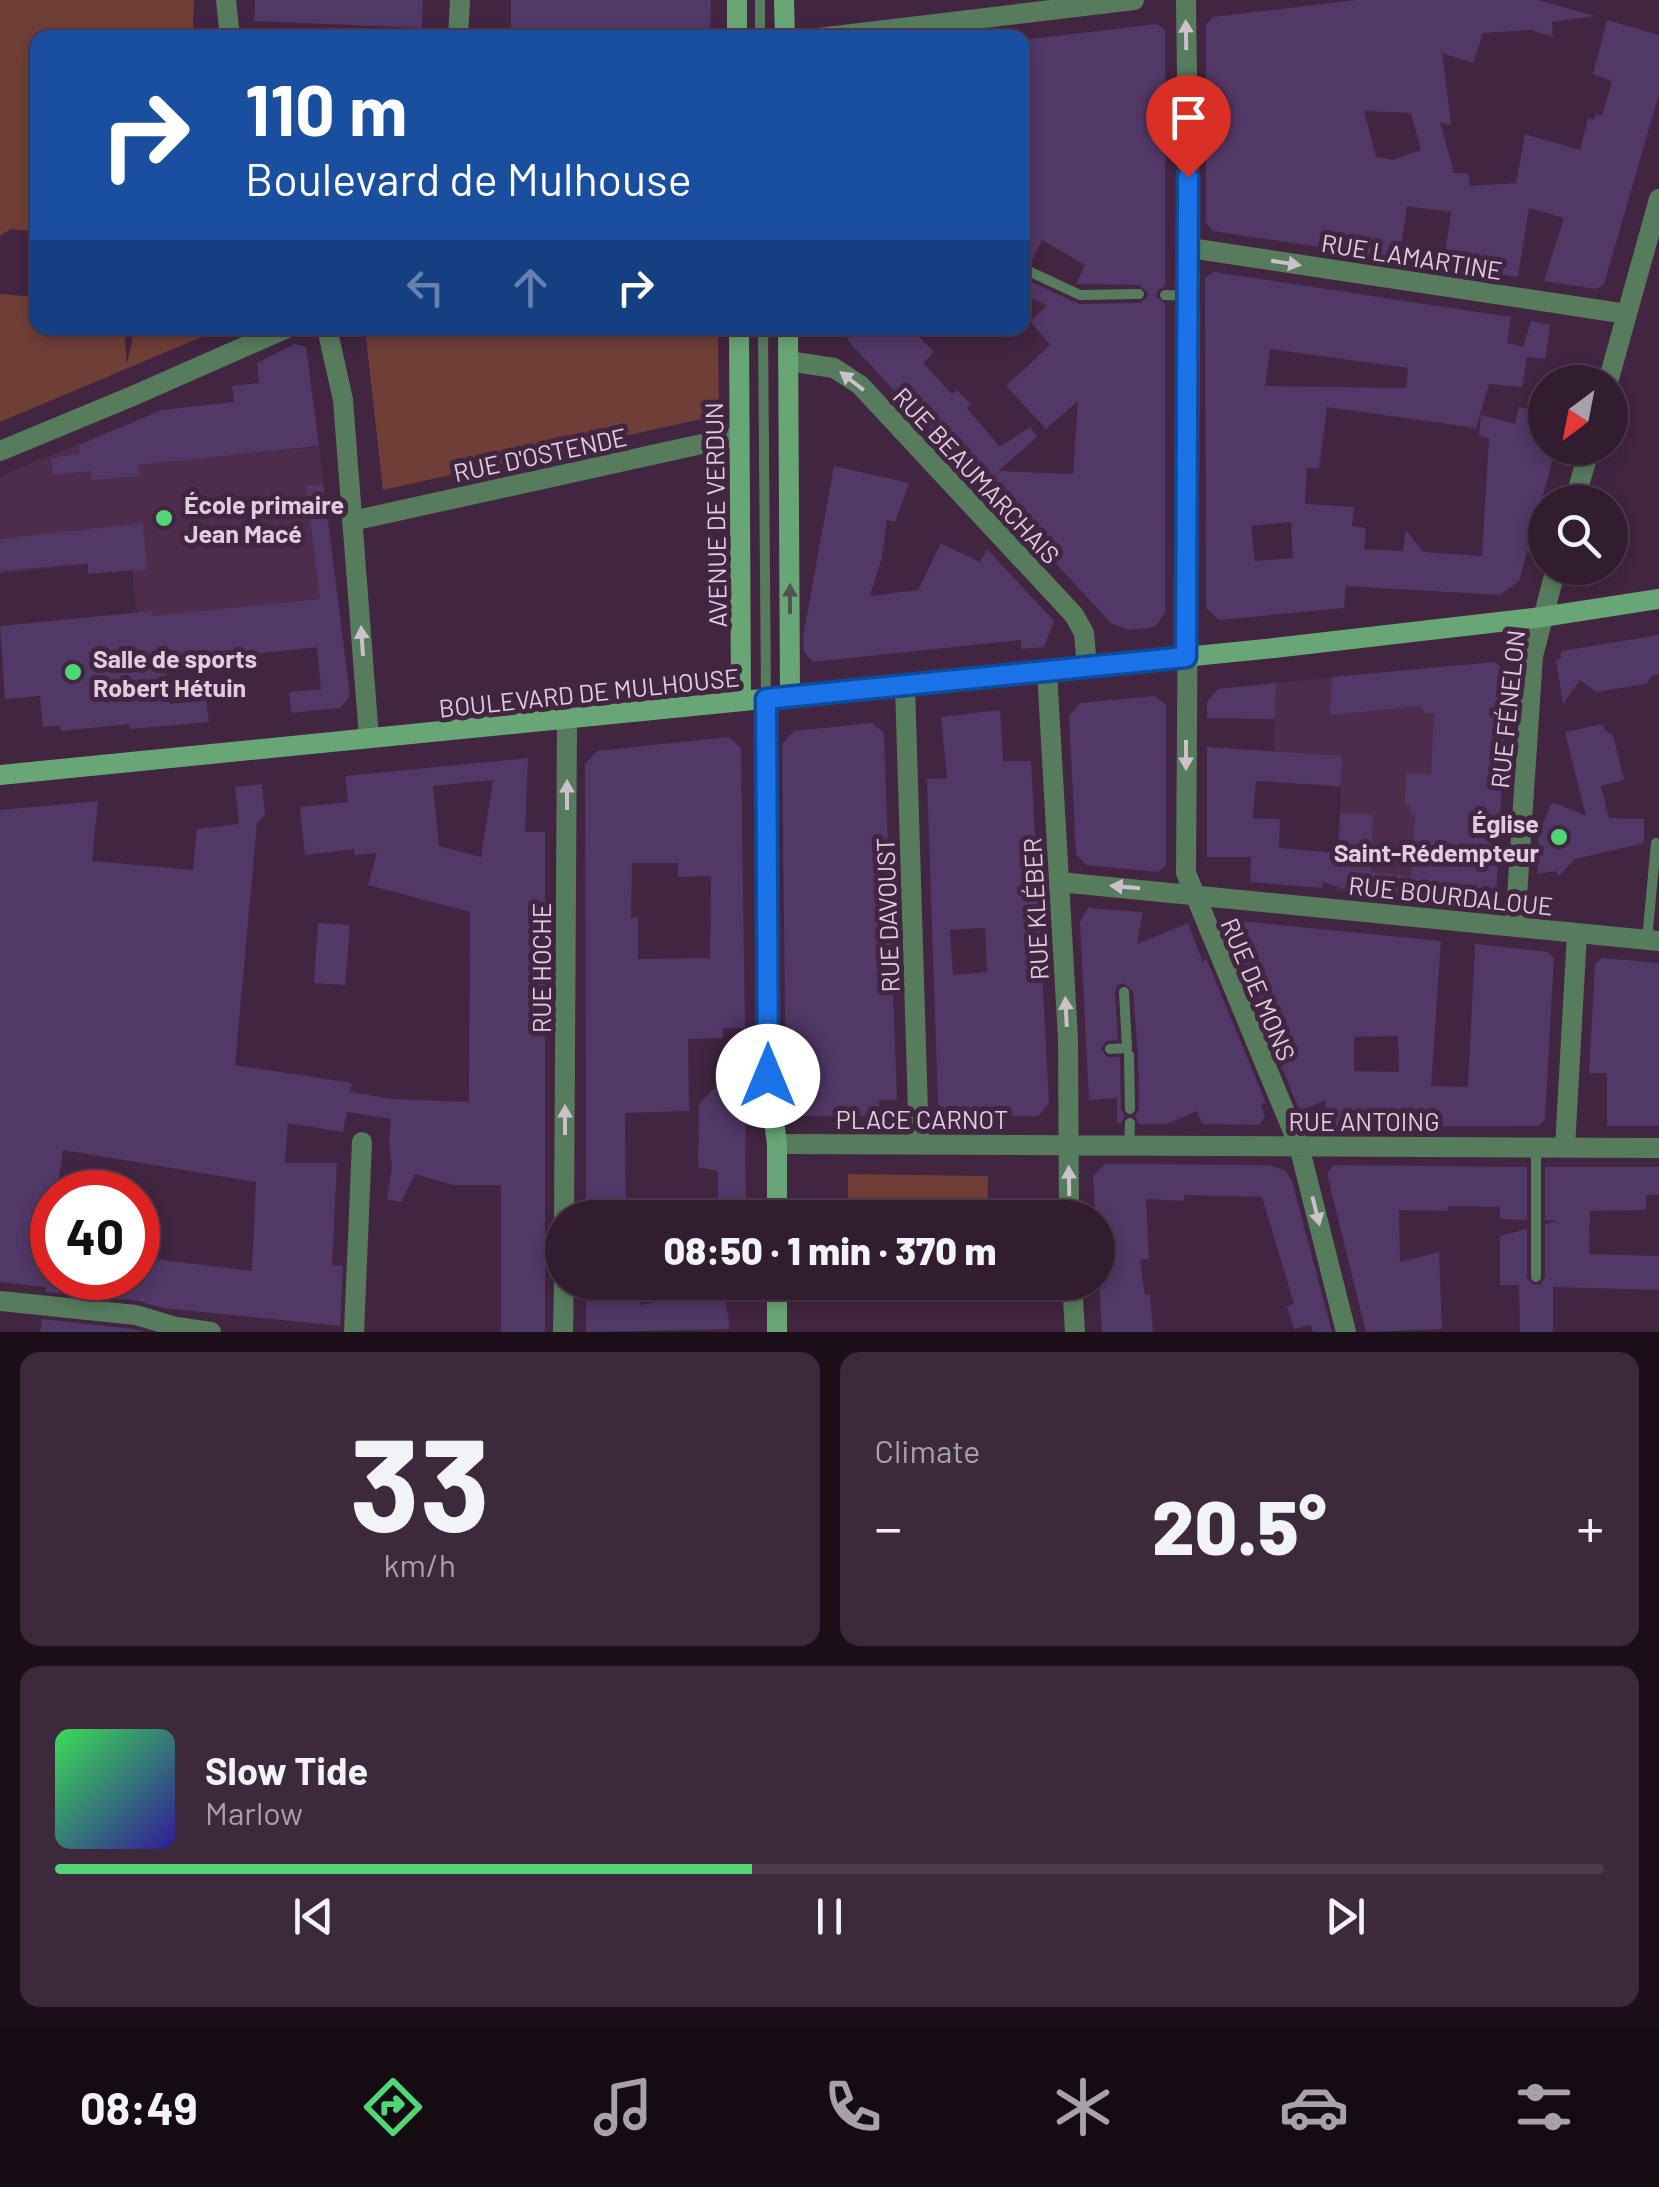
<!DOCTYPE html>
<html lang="en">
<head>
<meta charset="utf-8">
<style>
	:root { --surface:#321c30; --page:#3d293c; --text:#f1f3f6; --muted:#a8a1ab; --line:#4d3a4c; --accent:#50d674 }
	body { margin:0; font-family:Barlow,sans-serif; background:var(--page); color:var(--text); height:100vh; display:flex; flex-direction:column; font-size:38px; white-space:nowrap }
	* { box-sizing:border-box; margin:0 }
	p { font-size:32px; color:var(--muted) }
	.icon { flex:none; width:55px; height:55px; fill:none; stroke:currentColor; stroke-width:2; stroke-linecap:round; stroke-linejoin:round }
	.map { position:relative; height:1332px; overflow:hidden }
	.panel { display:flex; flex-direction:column; gap:20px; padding:20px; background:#1c0f1a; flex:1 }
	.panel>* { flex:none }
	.hud { position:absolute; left:30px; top:30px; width:1000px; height:305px; border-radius:20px; box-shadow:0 5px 15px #0003,0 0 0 2px var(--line); background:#1a4fa0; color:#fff; overflow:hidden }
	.needle { width:65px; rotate:212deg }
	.tools { position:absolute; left:1528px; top:365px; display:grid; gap:20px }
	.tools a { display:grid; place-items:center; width:100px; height:100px; border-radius:50%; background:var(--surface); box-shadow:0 5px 15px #0003,0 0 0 2px var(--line); font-size:50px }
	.speed { position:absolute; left:30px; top:1170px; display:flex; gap:20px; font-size:50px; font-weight:700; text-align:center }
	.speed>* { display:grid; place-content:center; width:130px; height:130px; border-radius:50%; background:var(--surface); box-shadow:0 5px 15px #0003,0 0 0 2px var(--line); line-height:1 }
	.speed .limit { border:15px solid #d22; background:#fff; color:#111 }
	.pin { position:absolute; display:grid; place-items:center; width:85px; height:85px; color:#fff; margin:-102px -42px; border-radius:50% 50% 50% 0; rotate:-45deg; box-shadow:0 0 10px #0007 }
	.pin .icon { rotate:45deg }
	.me { position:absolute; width:110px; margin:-55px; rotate:0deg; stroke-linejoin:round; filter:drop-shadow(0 0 8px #0008) }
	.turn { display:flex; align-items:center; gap:35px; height:210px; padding:0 50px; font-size:45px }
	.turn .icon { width:130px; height:130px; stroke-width:2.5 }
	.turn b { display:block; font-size:70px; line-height:85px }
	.lanes { display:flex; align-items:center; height:95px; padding:0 50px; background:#0003; justify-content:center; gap:50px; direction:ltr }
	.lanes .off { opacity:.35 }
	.big { font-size:75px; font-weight:800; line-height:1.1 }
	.panel .card { flex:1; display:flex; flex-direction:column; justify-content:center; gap:15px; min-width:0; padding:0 35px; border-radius:20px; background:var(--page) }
	.panel .dial { align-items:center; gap:0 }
	.dial b { font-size:130px; line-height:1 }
	.song { display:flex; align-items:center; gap:30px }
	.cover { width:120px; height:120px; border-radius:15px; background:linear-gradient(135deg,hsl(130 70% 55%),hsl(250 70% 35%)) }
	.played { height:10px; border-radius:5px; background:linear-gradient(90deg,var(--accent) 45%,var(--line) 45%) }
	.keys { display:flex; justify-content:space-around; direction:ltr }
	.heat { display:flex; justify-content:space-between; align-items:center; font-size:55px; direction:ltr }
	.panel .tiles { flex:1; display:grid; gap:20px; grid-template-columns:1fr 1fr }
	.card:last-child { grid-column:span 2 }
	.trip { position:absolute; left:545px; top:1200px; width:570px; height:100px; border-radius:50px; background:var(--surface); box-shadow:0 5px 15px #0003,0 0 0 2px var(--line); font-weight:800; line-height:100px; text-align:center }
	.dock { display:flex; height:160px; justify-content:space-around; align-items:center; background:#140b13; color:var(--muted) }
	.dock .icon { width:70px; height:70px }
	.dock .selected { color:var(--accent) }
	.dock b { font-size:45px; color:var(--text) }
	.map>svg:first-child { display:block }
	.built { fill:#4e2c4c }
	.green { fill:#6f3e37 }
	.building { fill:#523866; fill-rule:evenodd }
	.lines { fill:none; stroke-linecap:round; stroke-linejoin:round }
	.lane { stroke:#577c5d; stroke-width:10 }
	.street { stroke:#577c5d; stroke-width:20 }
	.secondary { stroke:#69a675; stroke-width:20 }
	.oneway { fill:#cbc1cb }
	.oneway2 { fill:#505253 }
	.route-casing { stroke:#114b97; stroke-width:25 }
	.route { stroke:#1a73e8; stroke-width:18 }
	.poi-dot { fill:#50d674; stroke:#422540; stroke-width:4 }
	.labels { text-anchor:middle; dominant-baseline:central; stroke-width:10; stroke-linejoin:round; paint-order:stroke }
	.street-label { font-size:25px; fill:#e0cdde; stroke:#422540 }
	.poi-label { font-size:25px; font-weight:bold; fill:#e0cdde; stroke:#422540; text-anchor:start }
</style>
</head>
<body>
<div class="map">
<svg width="1659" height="1332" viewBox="0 0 1659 1332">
	<rect width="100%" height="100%" fill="#422540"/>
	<!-- built -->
	<path class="built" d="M 118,428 L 122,465 L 319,447 L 344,645 L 142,665 L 131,560 L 0,573 L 0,476 Z
		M 1458,665 L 1443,900 L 1337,891 L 1341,787 L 1272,782 L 1276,683 Z"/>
	<!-- green -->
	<path class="green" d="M 0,0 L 194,0 L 193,25 L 196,37 L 38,38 L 37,232 L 11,229 L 0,236 Z
		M 0,294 L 37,297 L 38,328 L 124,328 L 127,364 L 135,328 L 223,328 L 0,422 Z
		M 365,328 L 718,328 L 719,415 L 383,490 Z
		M 848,1174 L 988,1176 L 987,1217 L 848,1217 Z"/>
	<!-- building -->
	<path class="building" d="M 255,0 L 423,0 L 422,28 L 254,21 Z
		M 511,0 L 711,0 L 710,38 L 511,33 Z
		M 1356,0 L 1538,0 L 1595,16 L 1552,22 L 1553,37 L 1531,30 L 1483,33 L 1473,63 L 1442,53 L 1451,125 L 1440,122 L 1454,173 L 1468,173 L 1470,186 L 1516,183 L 1525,134 L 1580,150 L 1588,118 L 1594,120 L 1596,114 L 1602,116 L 1612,81 L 1593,74 L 1607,20 L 1659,35 L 1659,94 L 1604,284 L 1596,289 L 1544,281 L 1564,218 L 1529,208 L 1518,277 L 1443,266 L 1451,212 L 1407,206 L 1399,259 L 1213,231 L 1206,223 L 1206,24 L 1213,17 ZM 1364,111 L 1411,113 L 1421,150 L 1393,160 L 1376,157 Z
		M 1157,24 L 1165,30 L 1165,286 L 1158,290 L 1156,296 L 1165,304 L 1165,613 L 1155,627 L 1129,630 L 1112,624 L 849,342 L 844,328 L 910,328 L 934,352 L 923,363 L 952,394 L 957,390 L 971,405 L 967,408 L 1000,447 L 1030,427 L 1037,437 L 998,471 L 1073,474 L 1078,401 L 1046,429 L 1006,386 L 1050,345 L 1030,321 L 1047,306 L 1022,293 L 1022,278 L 1079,304 L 1140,303 L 1146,299 L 1148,293 L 1140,285 L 1076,284 L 1085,265 L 1042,240 L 1031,262 L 1022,259 L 1022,40 Z
		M 1214,272 L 1511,317 L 1507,343 L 1523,347 L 1531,321 L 1550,325 L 1545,359 L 1527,357 L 1522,387 L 1489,384 L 1476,428 L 1327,407 L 1319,468 L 1307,468 L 1305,504 L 1354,507 L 1352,526 L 1366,528 L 1364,549 L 1403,551 L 1406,530 L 1423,552 L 1482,556 L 1489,438 L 1479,436 L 1481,415 L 1515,424 L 1519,407 L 1545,414 L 1545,448 L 1556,448 L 1519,581 L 1500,595 L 1346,586 L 1344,608 L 1219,620 L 1206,608 L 1205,278 ZM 1270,349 L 1408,368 L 1406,388 L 1265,386 ZM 1291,522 L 1293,558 L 1255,561 L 1251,526 Z
		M 295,344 L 306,347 L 319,446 L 138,465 L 140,476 L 92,480 L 91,471 L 53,475 L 51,458 L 80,454 L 79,445 L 162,410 L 234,402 L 232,386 L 259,383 L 257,363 Z
		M 834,466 L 909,483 L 895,522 L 887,520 L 882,557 L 870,596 L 918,590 L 941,543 L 980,562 L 987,549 L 1054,621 L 1044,647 L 1021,649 L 1021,640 L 813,662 L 804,652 L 803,637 Z
		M 323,484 L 350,696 L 340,708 L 291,713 L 289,692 L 321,689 L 317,647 L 165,663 L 170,704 L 206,700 L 209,722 L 130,729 L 129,724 L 61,731 L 60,726 L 43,727 L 40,696 L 5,699 L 0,626 L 152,611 L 152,616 L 320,599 L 306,486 Z
		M 143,523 L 147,569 L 88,574 L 88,563 L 0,571 L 0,539 Z
		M 1659,635 L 1659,674 L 1652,676 L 1646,684 L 1596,692 L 1580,680 L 1563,704 L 1556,660 L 1561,659 L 1561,651 Z
		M 1495,662 L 1507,673 L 1502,779 L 1496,897 L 1482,910 L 1477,909 L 1478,894 L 1452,892 L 1451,898 L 1444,897 L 1444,900 L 1383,891 L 1352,891 L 1322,882 L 1322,888 L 1250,882 L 1251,857 L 1207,857 L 1207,747 L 1342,756 L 1341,786 L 1256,781 L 1253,818 L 1280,819 L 1279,848 L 1338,853 L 1340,813 L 1373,815 L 1371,872 L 1411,877 L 1415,815 L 1410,815 L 1410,805 L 1405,804 L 1406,773 L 1431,775 L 1434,714 L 1424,713 L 1420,706 L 1330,715 L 1332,677 Z
		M 1276,683 L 1275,719 L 1207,718 L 1207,702 L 1218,689 Z
		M 1154,696 L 1166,705 L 1166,865 L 1158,872 L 1086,865 L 1076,854 L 1069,716 L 1080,703 Z
		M 1000,710 L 1003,761 L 1031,761 L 1049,1103 L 1038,1116 L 951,1116 L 938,1104 L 927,779 L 947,778 L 941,717 ZM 985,928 L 987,972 L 953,975 L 950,930 Z
		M 872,723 L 884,733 L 897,1100 L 879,1100 L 879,1116 L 798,1116 L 786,1104 L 782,744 L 794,731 Z
		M 1603,724 L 1604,730 L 1613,735 L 1624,780 L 1601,786 L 1609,818 L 1644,819 L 1644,843 L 1575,859 L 1559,876 L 1556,871 L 1537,874 L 1539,824 L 1543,824 L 1551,804 L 1558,804 L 1586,816 L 1565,732 Z
		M 728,737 L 741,748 L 745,1028 L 723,1028 L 723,1038 L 688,1039 L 689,1111 L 625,1113 L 626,1218 L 586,1218 L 585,764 L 597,751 ZM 632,863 L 678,863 L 678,877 L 711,876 L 710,958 L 638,959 L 638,917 L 631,918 Z
		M 528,758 L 525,832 L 545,832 L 545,1332 L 501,1332 L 501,1185 L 453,1185 L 415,1174 L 401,1202 L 387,1199 L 392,1167 L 389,1143 L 391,1119 L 347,1112 L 343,1132 L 288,1123 L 285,1163 L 337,1163 L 332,1265 L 343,1266 L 340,1326 L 162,1308 L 138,1301 L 46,1292 L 46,1287 L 0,1282 L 0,810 L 98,801 L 92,861 L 193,870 L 197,829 L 239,824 L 235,787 L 262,784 L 265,815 L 257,823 L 235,1065 L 352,1083 L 350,1092 L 393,1099 L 469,1102 L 470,912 L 368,885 L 377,853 L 354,855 L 354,849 L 305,855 L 300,807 L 348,802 L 345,776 ZM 493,780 L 481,857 L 439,846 L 433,786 ZM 63,1150 L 256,1182 L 252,1271 L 145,1258 L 142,1283 L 91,1278 L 52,1278 L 52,1263 L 49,1263 L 52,1192 L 57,1192 Z
		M 1088,908 L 1143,912 L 1137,944 L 1188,923 L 1203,963 L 1206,958 L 1266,1103 L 1261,1105 L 1265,1116 L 1259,1125 L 1202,1124 L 1197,1111 L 1167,1124 L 1139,1124 L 1135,1116 L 1139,1109 L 1138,1055 L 1133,992 L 1124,983 L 1118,985 L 1115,992 L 1118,1040 L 1106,1041 L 1101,1049 L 1107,1057 L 1120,1057 L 1121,1109 L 1125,1116 L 1121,1124 L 1117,1123 L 1117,1098 L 1089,1100 L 1080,922 Z
		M 1231,920 L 1441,941 L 1431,1086 L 1468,1087 L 1475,944 L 1548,952 L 1554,958 L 1545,1119 L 1538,1126 L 1324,1127 L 1326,1100 L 1300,1111 L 1292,1092 L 1224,930 ZM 1398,1036 L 1399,1072 L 1354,1071 L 1354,1037 Z
		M 318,923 L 350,925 L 345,985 L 314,983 Z
		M 1602,958 L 1659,963 L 1659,1126 L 1607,1126 L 1607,1073 L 1589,1073 L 1595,964 Z
		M 745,1085 L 746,1218 L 718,1218 L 718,1171 L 698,1167 L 699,1104 L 716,1086 Z
		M 1105,1164 L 1268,1165 L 1285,1170 L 1292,1181 L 1332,1332 L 1313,1332 L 1311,1325 L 1294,1329 L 1287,1306 L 1294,1304 L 1262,1197 L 1184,1195 L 1184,1201 L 1146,1199 L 1149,1259 L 1140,1260 L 1145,1295 L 1150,1294 L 1153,1332 L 1102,1332 L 1093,1176 Z
		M 1333,1165 L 1527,1167 L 1527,1220 L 1500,1219 L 1500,1207 L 1448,1206 L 1448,1211 L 1399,1210 L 1400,1262 L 1439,1252 L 1442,1329 L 1366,1332 L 1327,1174 Z
		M 1545,1167 L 1659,1167 L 1659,1195 L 1646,1195 L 1646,1210 L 1590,1211 L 1589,1254 L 1659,1256 L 1659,1290 L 1553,1287 L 1553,1332 L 1520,1332 L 1519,1285 L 1500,1285 L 1500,1236 L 1527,1229 L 1527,1278 L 1533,1285 L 1541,1284 L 1545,1277 L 1545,1224 L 1558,1221 L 1545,1220 Z
		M 586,1282 L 626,1282 L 626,1302 L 640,1301 L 640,1305 L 724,1291 L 730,1329 L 586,1332 Z
		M 42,1319 L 133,1329 L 145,1332 L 40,1332 Z"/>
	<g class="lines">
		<!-- lane -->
		<path class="lane" d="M 760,0 L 760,38
			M 1022,268 L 1080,295 L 1139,294
			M 1165,295 L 1189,296
			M 763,328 L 766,699
			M 1647,940 L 1656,843
			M 1110,1049 L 1127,1048 L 1124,992
			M 1129,1055 L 1130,1109
			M 1129,1145 L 1130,1123
			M 1536,1277 L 1536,1148"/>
		<!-- street -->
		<path class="street" d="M 226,0 L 230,38
			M 1186,0 L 1190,296 L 1186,873 L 1299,1146 L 1346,1332
			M 458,38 L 460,0
			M 818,38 L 1134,0
			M 1190,248 L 1627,314
			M 327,328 L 343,400 L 369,738
			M 788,361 L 834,368 L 860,385 L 1074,615 L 1084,633 L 1087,667
			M 1608,382 L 1659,199
			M 0,451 L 135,395 L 287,328
			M 1574,502 L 1590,448
			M 352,521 L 738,436
			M 1047,671 L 1068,1039 L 1069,1218
			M 905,685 L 919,1144
			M 1059,882 L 1659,941
			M 1515,926 L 1533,656 L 1556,568
			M 777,1144 L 1659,1148
			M 1565,1147 L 1577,933
			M 564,1218 L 567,720
			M 1072,1282 L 1075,1332
			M 0,1301 L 136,1315 L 176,1327 L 211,1332
			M 354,1332 L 362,1142
			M 563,1332 L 564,1282"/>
		<!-- secondary -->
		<path class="secondary" d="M 784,0 L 785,38
			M 737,38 L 737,0
			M 739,328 L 741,701
			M 788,328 L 790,696
			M 766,699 L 768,1076 L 777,1144 L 777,1218
			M 0,775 L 1274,648 L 1542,617 L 1659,599
			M 777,1282 L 777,1332"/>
	</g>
	<!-- one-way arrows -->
	<defs><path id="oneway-solid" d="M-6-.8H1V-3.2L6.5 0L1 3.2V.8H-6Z" transform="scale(2.5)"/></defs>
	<g class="oneway">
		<use href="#oneway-solid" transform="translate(1186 35) rotate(-91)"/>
		<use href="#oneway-solid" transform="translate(1286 263) rotate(9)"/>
		<use href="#oneway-solid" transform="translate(852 381) rotate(-142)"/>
		<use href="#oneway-solid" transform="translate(362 641) rotate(-94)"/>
		<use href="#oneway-solid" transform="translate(1186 755) rotate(90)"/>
		<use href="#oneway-solid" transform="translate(567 795) rotate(-90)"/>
		<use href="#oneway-solid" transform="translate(1125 887) rotate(-175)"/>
		<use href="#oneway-solid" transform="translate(1066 1012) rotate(-93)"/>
		<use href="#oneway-solid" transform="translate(565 1120) rotate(-90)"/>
		<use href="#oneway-solid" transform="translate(1069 1181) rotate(-91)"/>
		<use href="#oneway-solid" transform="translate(1316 1211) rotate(76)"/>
	</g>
	<use class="oneway2" href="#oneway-solid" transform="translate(790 599) rotate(-90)"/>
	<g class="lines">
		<defs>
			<path id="route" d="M 768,1076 L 766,699 L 1186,657 L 1188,177"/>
		</defs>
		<!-- route casing -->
		<use href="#route" class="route-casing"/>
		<!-- route -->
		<use href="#route" class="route"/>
	</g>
	<!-- markers -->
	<g class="poi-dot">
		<circle cx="164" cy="518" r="10"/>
		<circle cx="73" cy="672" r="10"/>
		<circle cx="1559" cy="837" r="10"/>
	</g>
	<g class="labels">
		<!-- street labels -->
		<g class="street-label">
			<text transform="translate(1412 256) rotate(9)">RUE LAMARTINE</text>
			<text transform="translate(540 454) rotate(-12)">RUE D'OSTENDE</text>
			<text transform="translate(977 475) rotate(47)">RUE BEAUMARCHAIS</text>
			<text transform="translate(715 515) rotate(-91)">AVENUE DE VERDUN</text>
			<text transform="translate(589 692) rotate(-6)">BOULEVARD DE MULHOUSE</text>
			<text transform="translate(1507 709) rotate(-84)">RUE FÉNELON</text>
			<text transform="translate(1451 895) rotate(6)">RUE BOURDALOUE</text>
			<text transform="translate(1035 909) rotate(-93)">RUE KLÉBER</text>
			<text transform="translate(887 915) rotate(-92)">RUE DAVOUST</text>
			<text transform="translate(541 968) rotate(-90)">RUE HOCHE</text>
			<text transform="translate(1259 989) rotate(67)">RUE DE MONS</text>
			<text x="922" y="1119">PLACE CARNOT</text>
			<text x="1364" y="1121">RUE ANTOING</text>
		</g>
		<!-- poi labels -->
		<g class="poi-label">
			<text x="184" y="504">École primaire<tspan x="184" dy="29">Jean Macé</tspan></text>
			<text x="93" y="658">Salle de sports<tspan x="93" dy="29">Robert Hétuin</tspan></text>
			<text x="1539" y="823" text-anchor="end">Église<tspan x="1539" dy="29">Saint-Rédempteur</tspan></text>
		</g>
	</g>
</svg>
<div class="tools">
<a><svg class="needle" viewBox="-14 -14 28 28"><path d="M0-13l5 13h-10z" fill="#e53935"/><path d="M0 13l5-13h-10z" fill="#a8a1ab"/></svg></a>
<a><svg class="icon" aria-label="search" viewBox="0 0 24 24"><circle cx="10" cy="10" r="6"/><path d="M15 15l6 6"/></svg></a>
</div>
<div class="speed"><div class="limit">40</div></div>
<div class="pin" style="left:1188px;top:177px;background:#d93025"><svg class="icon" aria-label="arrive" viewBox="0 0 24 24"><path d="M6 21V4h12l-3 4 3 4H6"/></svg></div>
<svg class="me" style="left:768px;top:1076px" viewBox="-20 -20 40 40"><circle r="19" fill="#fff"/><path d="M0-13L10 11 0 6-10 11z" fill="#1a73e8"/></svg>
<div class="trip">08:50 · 1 min · 370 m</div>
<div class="hud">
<div class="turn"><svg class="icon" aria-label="right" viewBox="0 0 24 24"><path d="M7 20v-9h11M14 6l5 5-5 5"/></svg><div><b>110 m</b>Boulevard de Mulhouse</div></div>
<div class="lanes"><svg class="icon off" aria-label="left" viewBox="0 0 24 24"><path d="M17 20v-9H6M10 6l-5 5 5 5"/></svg><svg class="icon off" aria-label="ahead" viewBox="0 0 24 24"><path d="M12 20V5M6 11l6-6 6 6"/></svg><svg class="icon" aria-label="right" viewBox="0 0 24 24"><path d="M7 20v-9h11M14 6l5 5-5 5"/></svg></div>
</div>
</div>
<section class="panel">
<div class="tiles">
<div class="card dial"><b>33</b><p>km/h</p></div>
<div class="card"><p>Climate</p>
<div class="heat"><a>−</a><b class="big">20.5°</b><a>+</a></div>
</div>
<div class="card">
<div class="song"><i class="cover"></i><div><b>Slow Tide</b><p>Marlow</p></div></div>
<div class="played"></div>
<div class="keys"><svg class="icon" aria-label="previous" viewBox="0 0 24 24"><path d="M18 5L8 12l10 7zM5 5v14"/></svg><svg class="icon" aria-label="pause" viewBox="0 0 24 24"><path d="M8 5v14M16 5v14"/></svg><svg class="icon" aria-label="next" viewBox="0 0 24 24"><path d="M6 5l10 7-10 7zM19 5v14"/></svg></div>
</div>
</div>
</section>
<nav class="dock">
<b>08:49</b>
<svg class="icon selected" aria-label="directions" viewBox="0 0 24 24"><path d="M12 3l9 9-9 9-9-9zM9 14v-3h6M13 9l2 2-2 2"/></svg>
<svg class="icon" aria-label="music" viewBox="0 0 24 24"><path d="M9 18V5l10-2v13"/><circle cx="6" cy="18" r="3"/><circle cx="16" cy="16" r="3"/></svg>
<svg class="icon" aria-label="phone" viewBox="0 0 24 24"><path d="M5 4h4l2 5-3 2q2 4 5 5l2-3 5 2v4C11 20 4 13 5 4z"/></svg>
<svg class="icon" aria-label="climate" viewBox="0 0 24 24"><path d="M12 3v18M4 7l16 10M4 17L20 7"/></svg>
<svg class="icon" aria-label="car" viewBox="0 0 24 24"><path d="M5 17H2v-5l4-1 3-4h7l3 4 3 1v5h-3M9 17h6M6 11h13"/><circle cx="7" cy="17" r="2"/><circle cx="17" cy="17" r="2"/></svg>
<svg class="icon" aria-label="filters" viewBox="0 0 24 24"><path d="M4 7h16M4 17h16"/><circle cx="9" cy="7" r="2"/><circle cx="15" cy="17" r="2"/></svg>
</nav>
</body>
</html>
